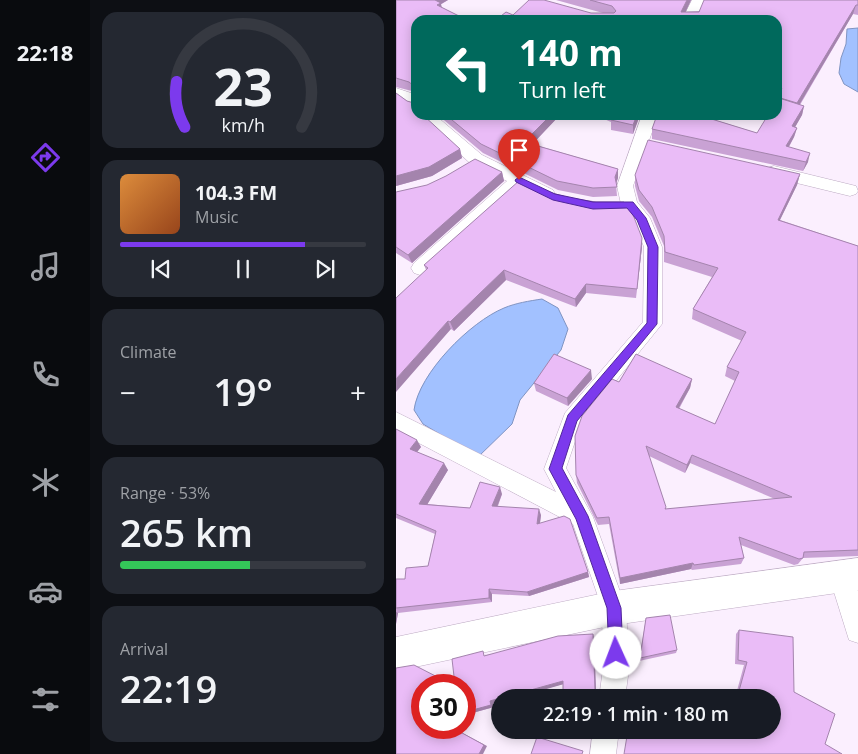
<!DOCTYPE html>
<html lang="en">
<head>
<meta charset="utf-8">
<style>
	:root { --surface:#171b24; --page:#242831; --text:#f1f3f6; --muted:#9ea1a6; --line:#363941; --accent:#7c3aed }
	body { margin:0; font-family:"Open Sans",sans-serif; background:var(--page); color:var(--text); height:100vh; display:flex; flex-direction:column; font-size:19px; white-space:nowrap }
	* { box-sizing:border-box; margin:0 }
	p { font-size:16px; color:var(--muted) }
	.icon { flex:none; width:28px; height:28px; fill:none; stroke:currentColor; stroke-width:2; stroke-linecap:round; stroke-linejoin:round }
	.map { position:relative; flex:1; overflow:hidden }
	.side { display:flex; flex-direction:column; gap:12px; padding:12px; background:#0d0f14; width:306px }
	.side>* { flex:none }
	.banner { position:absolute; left:15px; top:15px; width:371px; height:105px; border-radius:15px; box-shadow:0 2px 12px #0003; background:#00695c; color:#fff; overflow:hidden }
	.speed { position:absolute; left:15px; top:674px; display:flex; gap:10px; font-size:25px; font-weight:700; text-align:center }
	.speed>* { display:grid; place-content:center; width:65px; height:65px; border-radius:50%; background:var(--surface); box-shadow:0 2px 12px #0003; line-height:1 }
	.speed .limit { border:8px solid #d22; background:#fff; color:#111 }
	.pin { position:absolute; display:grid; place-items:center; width:42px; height:42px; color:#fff; margin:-51px -21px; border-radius:50% 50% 50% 0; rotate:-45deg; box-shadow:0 0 5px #0007 }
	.pin .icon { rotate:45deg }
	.me { position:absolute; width:55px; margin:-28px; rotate:358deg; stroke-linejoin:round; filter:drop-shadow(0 0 4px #0008) }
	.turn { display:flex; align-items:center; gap:18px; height:105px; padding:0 25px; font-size:22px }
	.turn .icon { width:65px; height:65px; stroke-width:2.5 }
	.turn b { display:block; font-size:35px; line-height:42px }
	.big { font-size:38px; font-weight:600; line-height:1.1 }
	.side .widget { flex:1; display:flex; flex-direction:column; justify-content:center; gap:8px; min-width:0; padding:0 18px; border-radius:15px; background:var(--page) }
	.side .dial { align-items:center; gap:0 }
	.dial svg { height:130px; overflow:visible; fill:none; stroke:var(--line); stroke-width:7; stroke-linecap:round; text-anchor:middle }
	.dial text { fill:var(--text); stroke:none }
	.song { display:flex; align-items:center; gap:15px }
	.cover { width:60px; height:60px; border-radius:8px; background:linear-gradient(135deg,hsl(30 70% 55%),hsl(20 70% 35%)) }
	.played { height:5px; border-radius:2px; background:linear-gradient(90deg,var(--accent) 75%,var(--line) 75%) }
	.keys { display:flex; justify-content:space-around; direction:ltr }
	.heat { display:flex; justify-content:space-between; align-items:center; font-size:28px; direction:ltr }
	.charge { height:8px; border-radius:4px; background:linear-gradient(90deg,#34c759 53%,var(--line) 0) }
	.trip { position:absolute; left:95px; top:689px; width:290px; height:50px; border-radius:25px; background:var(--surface); box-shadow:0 2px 12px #0003; font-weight:600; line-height:50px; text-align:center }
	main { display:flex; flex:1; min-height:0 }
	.tabs { display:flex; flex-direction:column; width:90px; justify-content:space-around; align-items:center; background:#090b0e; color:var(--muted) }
	.tabs .icon { width:35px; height:35px }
	.tabs .on { color:var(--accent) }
	.tabs b { font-size:22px; color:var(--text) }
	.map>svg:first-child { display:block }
	.water { fill:#a2c1ff; stroke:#8094c2 }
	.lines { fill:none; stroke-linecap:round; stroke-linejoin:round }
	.minor-casing { stroke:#bdabc3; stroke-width:1 }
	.secondary-casing { stroke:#bdabc3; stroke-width:1 }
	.minor { fill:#fff; fill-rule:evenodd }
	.secondary { fill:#fff; fill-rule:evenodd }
	.wall { fill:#c9a2d4; fill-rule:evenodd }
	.shaded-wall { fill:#a484ad }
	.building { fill:#eabcf7; stroke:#a484ad; fill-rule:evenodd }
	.route { fill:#7c3aed; stroke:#51269a }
</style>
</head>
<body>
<main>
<nav class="tabs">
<b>22:18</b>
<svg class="icon on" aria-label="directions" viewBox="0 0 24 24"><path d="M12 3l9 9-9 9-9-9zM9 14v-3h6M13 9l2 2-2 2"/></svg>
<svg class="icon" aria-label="music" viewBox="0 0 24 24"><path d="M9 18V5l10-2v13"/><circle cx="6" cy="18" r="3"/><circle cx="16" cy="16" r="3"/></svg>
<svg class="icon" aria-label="phone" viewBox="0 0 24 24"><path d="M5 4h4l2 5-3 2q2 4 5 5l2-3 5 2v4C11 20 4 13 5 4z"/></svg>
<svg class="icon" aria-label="climate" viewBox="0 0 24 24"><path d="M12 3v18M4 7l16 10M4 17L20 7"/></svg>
<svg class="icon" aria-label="car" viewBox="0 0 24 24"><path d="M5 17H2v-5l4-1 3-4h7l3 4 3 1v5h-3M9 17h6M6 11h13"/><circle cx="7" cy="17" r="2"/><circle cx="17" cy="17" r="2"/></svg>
<svg class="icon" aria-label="filters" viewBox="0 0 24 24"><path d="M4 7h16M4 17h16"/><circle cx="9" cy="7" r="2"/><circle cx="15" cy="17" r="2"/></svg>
</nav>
<section class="side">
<div class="widget dial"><svg viewBox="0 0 100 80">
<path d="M14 69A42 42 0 1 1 86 69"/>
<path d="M14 69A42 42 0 0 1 9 41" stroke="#7c3aed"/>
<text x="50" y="56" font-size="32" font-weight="700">23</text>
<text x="50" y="72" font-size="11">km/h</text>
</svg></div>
<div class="widget">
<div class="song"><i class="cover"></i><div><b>104.3 FM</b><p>Music</p></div></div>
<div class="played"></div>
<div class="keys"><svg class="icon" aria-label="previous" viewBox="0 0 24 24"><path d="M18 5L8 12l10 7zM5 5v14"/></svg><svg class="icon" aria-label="pause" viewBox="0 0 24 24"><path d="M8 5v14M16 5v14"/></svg><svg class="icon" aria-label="next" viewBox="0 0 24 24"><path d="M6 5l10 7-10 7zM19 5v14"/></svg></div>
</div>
<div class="widget"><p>Climate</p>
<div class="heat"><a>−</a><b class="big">19°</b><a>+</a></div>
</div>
<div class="widget"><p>Range · 53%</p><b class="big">265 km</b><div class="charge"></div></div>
<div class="widget"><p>Arrival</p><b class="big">22:19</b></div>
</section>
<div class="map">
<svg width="462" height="754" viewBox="0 0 462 754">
	<rect width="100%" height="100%" fill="#fbeffe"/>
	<!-- water -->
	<path class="water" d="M 462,28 L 462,92 L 448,84 L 443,73 L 445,58 L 450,44 L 451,29 Z
		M 146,299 L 162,308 L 172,329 L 165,350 L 124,400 L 116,424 L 82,457 L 27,424 L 18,410 C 23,373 74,322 108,308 C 120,303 133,301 146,299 Z"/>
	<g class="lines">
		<defs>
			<path id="minor" d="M 296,0 L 310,0 L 300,20 L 286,20 Z
				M 0,88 L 15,93 L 20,97 L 20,111 C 12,109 8,100 0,98 Z
				M 22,115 L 39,115 L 86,155 L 157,190 L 159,194 L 157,198 L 151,200 L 125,188 L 30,273 L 24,275 L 18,273 L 15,268 L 18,263 L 111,181 L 74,163 Z
				M 246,115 L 262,115 L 237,186 L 241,202 L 254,218 L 266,247 L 266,324 L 185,424 L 170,468 L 197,517 L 230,608 L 233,669 L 229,698 L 203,698 L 207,669 L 206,608 L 177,524 L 0,431 L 0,412 L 160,492 L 148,469 L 169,413 L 247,322 L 248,247 L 238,221 L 225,204 L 221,186 Z
				M 378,166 L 460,186 L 462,191 L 460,194 L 454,196 L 372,176 L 370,172 L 372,168 Z
				M 445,564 L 453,568 L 462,591 L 462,643 L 453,640 L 433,576 L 437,568 Z
				M 197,730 L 223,730 L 220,754 L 194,754 Z"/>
			<path id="secondary" d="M 462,558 L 462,590 L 218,625 L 0,671 L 0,637 L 218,591 Z"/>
		</defs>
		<!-- minor casing -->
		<use href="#minor" class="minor-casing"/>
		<!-- secondary casing -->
		<use href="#secondary" class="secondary-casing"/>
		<!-- minor -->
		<use href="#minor" class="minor"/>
		<!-- secondary -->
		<use href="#secondary" class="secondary"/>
	</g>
	<!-- wall -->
	<path class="wall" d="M 0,0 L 52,0 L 20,20 L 20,115 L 64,149 L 66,158 L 36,176 L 0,186 L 0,93 L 11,101 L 18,103 L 18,93 L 16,91 L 0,87 Z
		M 160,0 L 295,0 L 289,12 L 462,0 L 462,15 L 457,14 L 404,105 L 408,106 L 406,115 L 399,127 L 401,128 L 398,137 L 393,147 L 412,162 L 407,171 L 256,139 L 256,129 L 261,115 L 316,115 L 313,118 L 361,133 L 381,115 L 381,20 L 117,15 L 207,13 Z
		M 42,115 L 164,115 L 136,144 L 222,169 L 222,178 L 220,184 L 221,196 L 197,197 L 162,190 L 87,153 Z
		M 199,115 L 244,115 L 237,134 L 215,130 L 215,122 Z
		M 106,172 L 108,181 L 16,263 L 0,253 L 0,192 Z
		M 404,174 L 401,185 L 384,220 L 462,246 L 462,556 L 407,558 L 402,564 L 398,565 L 345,545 L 348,558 L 345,564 L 296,570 L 295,569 L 224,584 L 213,524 L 202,525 L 181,483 L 180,475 L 223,382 L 296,379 L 294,388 L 283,409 L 319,424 L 339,381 L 329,376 L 331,367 L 346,341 L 296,319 L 297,309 L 316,277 L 268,262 L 268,246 L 256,217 L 243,201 L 239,186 L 239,175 ZM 253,456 L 289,473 L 294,463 L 379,499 L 270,509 Z
		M 246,238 L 246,247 L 240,298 L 190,293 L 180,307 L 110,280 L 58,331 L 55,329 L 28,265 Z
		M 196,379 L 172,406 L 140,391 L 138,383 Z
		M 0,429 L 25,447 L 21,452 L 52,470 L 31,504 L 74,508 L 106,494 L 102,506 L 145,515 L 144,523 L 192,572 L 193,577 L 133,596 L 96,594 L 96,602 L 2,613 L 0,624 L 0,579 L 9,579 L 32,566 L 39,534 L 0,518 Z
		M 250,618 L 281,650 L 280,653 L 243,661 Z
		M 343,630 L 398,692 L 429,744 L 376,730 L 376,698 L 339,698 L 348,665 L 339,664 L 340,634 Z
		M 198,638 L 200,692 L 168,694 L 167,691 L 167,684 L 97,703 L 98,707 L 69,715 L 90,654 L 90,655 Z"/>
	<!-- shaded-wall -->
	<path class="shaded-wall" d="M 37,0 L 52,0 L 45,4 L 47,12 Z
		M 291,0 L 295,0 L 286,20 L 285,12 Z
		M 460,5 L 457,14 L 399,112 L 401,103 Z
		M 408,106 L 406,115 L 394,136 L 396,126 Z
		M 155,115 L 164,115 L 130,151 L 128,142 Z
		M 241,115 L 244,115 L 237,134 L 237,125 Z
		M 311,115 L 316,115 L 308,126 L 309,117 Z
		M 401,128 L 398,137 L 388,155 L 390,146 Z
		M 64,149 L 66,158 L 36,176 L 0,186 L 0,176 Z
		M 414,153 L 412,162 L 407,171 L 410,162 Z
		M 222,169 L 222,178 L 219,186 L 219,177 Z
		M 106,172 L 108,181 L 16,263 L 12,255 Z
		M 404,174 L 401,185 L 379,230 L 382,220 Z
		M 246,238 L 246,247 L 240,298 L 241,289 Z
		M 108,270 L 110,280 L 58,331 L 54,322 Z
		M 190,284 L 190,293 L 180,307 L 179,299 Z
		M 52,321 L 55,329 L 0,392 L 0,379 Z
		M 195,370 L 196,379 L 172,406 L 171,398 Z
		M 296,379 L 294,388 L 278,416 L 280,407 Z
		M 21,440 L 25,447 L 18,456 L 14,449 Z
		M 296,455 L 294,463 L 289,473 L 291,465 Z
		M 48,463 L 52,470 L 28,510 L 23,504 Z
		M 104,487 L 106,494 L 99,512 L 96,506 Z
		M 143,509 L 145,515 L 143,530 L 141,524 Z
		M 297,563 L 295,569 L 224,584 L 224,578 Z
		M 192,572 L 193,577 L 133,596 L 131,592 Z
		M 93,589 L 96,594 L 96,602 L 93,598 Z
		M 0,612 L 2,613 L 0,624 Z
		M 197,634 L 198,638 L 200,692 L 199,690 Z
		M 167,681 L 168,684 L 119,698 L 106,698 Z
		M 104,698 L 104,702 L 97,703 L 98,707 L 69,715 L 69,712 L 94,701 Z
		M 57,728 L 91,746 L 87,754 L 83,754 Z"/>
	<!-- building -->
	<path class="building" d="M 0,0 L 39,0 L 45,3 L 41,5 L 71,20 L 20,20 L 20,104 L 19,104 L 18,107 L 20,109 L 20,115 L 27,115 L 64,149 L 33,167 L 0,176 L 0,93 L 11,101 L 18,103 L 18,86 L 13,82 L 0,78 Z
		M 133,0 L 148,0 L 195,13 L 218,13 L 220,11 L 216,6 L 194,0 L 291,0 L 285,12 L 303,12 L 308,0 L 462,0 L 462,5 L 460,5 L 401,103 L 381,97 L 381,95 L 386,88 L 381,86 L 381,20 L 100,20 L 110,12 L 117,15 Z
		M 383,98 L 408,106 L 396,126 L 401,128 L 390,146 L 414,153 L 410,162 L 256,129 L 261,115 L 311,115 L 309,117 L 361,133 L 372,115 L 381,115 L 381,100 Z
		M 50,115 L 155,115 L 128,142 L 222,169 L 219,177 L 221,187 L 197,188 L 161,181 L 85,144 Z
		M 218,115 L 241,115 L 237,125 L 215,120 Z
		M 252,140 L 404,174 L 382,220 L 462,246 L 462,550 L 408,552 L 407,558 L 403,559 L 343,537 L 348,558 L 298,565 L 297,563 L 224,578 L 213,517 L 201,518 L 180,475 L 179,436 L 186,416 L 216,379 L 223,382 L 240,354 L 296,379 L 280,407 L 319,424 L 343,372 L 331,367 L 350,332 L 297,309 L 322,268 L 269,252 L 268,236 L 256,207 L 243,190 L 239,175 ZM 250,446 L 291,465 L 296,455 L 396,497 L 269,509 L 270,507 Z
		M 79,159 L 106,172 L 12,255 L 0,247 L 0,192 L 31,185 L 50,176 Z
		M 124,180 L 149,191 L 174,198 L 200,202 L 228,202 L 236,212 L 246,238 L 241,289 L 190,284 L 179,299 L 108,270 L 54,322 L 52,321 L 0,379 L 0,298 L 32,268 L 28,265 Z
		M 158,354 L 195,370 L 171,398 L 138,383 Z
		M 0,429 L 21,440 L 14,449 L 48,463 L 23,504 L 74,508 L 84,482 L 104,487 L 96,506 L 143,509 L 141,524 L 168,516 L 174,519 L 192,572 L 131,592 L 93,589 L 93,598 L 0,608 L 0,579 L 9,579 L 10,568 L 32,566 L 40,531 L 0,514 Z
		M 274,615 L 281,650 L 244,658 L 250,618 Z
		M 343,630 L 397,637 L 398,692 L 439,714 L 429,744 L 446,754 L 228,754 L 232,730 L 376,730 L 376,698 L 341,698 L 351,662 L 342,660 Z
		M 197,634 L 199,690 L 167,691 L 167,681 L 106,698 L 104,698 L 94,701 L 95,705 L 69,712 L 69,685 L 59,685 L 56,659 L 87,651 L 88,656 L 162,636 Z
		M 18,665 L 57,685 L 26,685 L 26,728 L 57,728 L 88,745 L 83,754 L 0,754 L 0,668 Z
		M 141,737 L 187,751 L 186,754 L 135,754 Z"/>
	<!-- route -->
	<path class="route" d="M 123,177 L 159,194 L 197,202 L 237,202 L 250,218 L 262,247 L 261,324 L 181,421 L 166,468 L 192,516 L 225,608 L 227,653 L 225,658 L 220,661 L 215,658 L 213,653 L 211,608 L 180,519 L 153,469 L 172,415 L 251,323 L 252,247 L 241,220 L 231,208 L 197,209 L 157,200 L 120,182 L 119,180 Z"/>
</svg>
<div class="speed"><div class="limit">30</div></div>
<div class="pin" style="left:123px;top:180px;background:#d93025"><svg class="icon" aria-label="arrive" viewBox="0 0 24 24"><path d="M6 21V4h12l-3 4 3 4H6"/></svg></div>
<svg class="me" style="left:220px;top:653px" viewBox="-20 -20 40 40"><circle r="19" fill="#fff"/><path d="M0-13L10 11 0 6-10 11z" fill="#7c3aed"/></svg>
<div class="trip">22:19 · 1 min · 180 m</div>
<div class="banner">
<div class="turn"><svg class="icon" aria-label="left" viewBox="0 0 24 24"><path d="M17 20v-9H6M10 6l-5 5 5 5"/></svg><div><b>140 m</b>Turn left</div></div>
</div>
</div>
</main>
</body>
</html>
